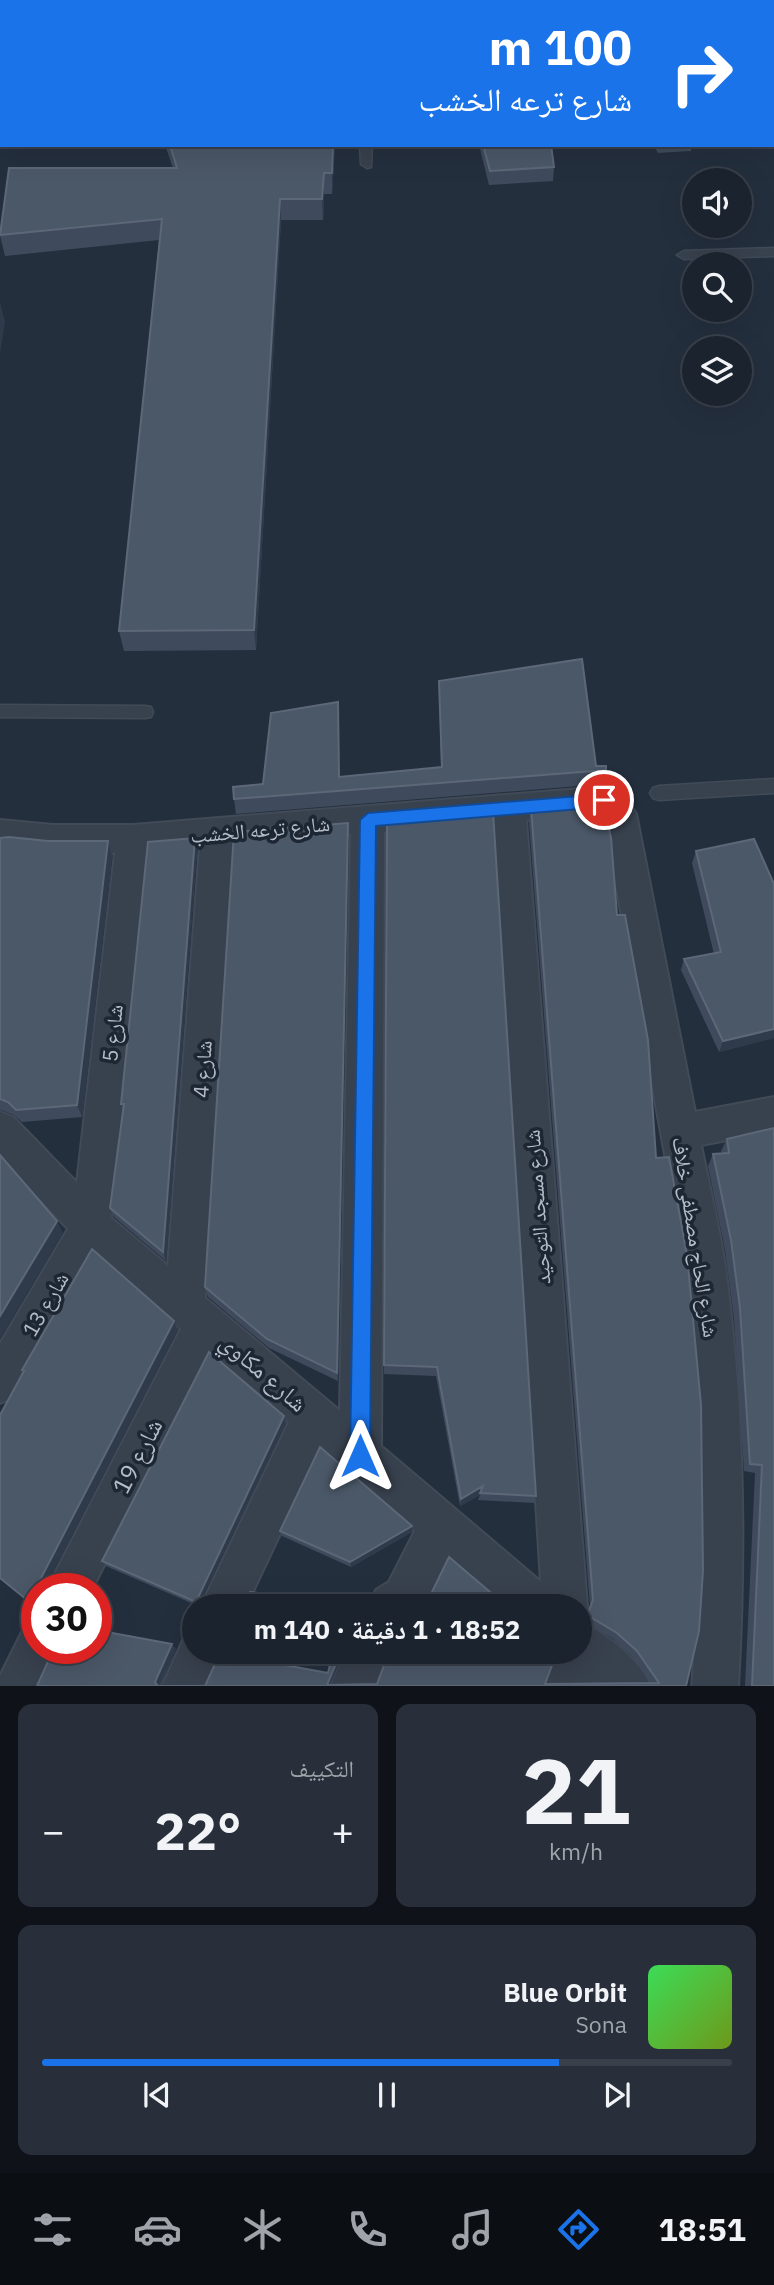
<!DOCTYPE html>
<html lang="ar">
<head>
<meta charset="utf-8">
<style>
	:root { --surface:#1b232e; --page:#282f3a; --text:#f1f3f6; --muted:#a0a4aa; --line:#39404a; --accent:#1a73e8 }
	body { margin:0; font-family:"IBM Plex Sans","Noto Naskh Arabic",sans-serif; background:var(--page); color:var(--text); direction:rtl; height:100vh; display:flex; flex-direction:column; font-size:26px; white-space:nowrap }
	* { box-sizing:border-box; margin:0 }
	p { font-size:23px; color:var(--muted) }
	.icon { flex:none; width:38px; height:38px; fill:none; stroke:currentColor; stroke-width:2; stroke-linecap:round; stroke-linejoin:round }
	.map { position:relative; height:1686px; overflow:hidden; direction:ltr }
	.details { display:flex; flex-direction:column; gap:18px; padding:18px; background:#0f1319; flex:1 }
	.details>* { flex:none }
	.banner { position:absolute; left:0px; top:0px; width:775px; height:147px; box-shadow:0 7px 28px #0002,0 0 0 2px var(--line); direction:rtl; background:#1a73e8; color:#fff; overflow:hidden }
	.buttons { position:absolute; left:682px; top:168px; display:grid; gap:14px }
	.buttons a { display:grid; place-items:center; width:70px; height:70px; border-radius:50%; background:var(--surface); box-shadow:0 7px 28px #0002,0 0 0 2px var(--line); font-size:35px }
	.speed { position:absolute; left:21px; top:1573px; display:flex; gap:14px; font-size:35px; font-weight:700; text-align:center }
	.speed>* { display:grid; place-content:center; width:91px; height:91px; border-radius:50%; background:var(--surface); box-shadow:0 7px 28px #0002,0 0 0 2px var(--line); line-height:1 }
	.speed .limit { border:10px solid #d22; background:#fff; color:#111 }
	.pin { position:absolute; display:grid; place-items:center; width:60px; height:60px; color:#fff; margin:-30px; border:4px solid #fff; border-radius:50%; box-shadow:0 2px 7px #0007 }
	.me { position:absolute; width:77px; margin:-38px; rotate:0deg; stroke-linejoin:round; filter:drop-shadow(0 0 5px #0008) }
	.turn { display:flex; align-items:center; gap:24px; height:147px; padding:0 28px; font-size:32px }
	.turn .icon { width:91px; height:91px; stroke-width:2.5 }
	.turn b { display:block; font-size:49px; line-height:60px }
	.big { font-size:52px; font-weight:700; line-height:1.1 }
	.details .card { flex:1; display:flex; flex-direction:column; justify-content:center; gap:10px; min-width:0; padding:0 24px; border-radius:14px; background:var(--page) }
	.details .dial { align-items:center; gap:0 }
	.dial b { font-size:91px; line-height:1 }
	.song { display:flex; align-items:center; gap:21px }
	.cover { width:84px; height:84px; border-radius:10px; background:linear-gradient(135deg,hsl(130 70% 55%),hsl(80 70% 35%)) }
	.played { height:7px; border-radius:4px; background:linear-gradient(90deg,var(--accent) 75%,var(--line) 75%) }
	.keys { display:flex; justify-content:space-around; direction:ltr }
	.heat { display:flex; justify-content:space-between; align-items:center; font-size:38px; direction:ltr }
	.details .tiles { flex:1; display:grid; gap:18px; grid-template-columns:1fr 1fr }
	.card:last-child { grid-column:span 2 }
	.trip { position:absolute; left:182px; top:1594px; width:410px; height:70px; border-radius:35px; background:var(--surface); box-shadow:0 7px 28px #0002,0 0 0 2px var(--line); font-weight:700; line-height:70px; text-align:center; direction:rtl }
	.menu { display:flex; height:112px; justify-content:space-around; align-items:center; background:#0b0e12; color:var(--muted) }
	.menu .icon { width:49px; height:49px }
	.menu .current { color:var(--accent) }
	.menu b { font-size:32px; color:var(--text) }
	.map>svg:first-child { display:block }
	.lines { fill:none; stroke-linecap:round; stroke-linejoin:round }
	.canal { fill:#17263c; fill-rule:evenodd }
	.lane-casing { stroke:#414a57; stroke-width:3 }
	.street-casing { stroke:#414a57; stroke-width:4 }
	.highway-casing { stroke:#434c59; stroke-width:4 }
	.lane { fill:#38414e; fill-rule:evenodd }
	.street { fill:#38414e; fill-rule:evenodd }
	.highway { fill:#746855; fill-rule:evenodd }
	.wall { fill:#3f4b5c }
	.shaded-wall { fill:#2f3b4b }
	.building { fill:#4b5868; stroke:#5c6777; stroke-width:2 }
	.route { fill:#1a73e8; stroke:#114b97; stroke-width:2 }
	.labels { text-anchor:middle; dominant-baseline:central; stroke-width:7; stroke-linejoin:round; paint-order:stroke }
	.street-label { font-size:21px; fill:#b4bcc9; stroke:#1d2633 }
	.near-street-label { font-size:24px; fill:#b4bcc9; stroke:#1d2633 }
</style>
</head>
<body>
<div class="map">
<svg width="774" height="1687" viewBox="0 0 774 1687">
	<rect width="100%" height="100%" fill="#242f3e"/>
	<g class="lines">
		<!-- canal -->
		<path class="canal" d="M 164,0 L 199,0 L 163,2 Z
			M 0,31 L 2,31 L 2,49 L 0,49 Z"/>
		<defs>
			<path id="lane" d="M 656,0 L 668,0 L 668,2 L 657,2 Z
				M 360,145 L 372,145 L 371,167 L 367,168 L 361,164 Z
				M 774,248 L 774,256 L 684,259 L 677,255 L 684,251 Z
				M 0,705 L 145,706 L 151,707 L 153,712 L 151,717 L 145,718 L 0,717 Z
				M 774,779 L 774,793 L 659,800 L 653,798 L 650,793 L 653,788 L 659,786 Z"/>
			<path id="street" d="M 604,787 L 624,794 L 636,814 L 695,1112 L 774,1097 L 774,1131 L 701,1145 C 709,1185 719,1226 725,1266 C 744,1405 746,1546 738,1687 L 692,1687 L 700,1576 L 698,1413 L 685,1265 L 604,818 L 601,814 L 526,820 L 587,1606 L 580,1622 C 606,1633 640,1660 651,1687 L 594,1687 L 590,1683 L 589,1687 L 544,1687 L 558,1652 L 579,1652 L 579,1606 L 503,1606 L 447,1559 L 424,1606 L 370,1606 L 376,1590 L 389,1582 L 415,1531 L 320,1449 L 246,1606 L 201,1606 L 289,1422 L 211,1355 L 92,1589 L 47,1589 L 181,1329 L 96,1255 L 14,1397 L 0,1403 L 0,1344 L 68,1229 L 0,1156 L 0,1112 L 13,1117 L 77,1183 L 115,853 L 53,853 L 0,848 L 0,820 L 53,825 L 133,825 ZM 494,823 L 541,1582 L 381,1446 L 384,832 ZM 351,834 L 340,1411 L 205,1298 L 234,844 ZM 200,847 L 168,1266 L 111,1218 L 148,851 Z
				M 37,1626 L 37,1648 L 60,1648 L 42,1687 L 0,1687 L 0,1676 L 22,1632 Z
				M 194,1632 L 194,1652 L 223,1652 L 208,1687 L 162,1687 L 185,1636 Z
				M 345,1652 L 390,1652 L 375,1687 L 330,1687 Z"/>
			<path id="highway" d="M 411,0 L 441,0 L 410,2 Z
				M 532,0 L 563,0 L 531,2 Z
				M 2,89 L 2,105 L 0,106 L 0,90 Z
				M 0,120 L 2,120 L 2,136 L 0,136 Z"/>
		</defs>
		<!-- lane casing -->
		<use href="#lane" class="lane-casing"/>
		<!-- street casing -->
		<use href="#street" class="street-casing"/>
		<!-- highway casing -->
		<use href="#highway" class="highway-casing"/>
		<!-- lane -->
		<use href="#lane" class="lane"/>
		<!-- street -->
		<use href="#street" class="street"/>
		<!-- highway -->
		<use href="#highway" class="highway"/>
	</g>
	<!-- wall -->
	<path class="wall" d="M 165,145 L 335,145 L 332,194 L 324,194 L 323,220 L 281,220 L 256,650 L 124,651 L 119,631 L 159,240 L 5,256 L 0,235 L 173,168 Z
		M 479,145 L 551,145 L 554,167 L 553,181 L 489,185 Z
		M 653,145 L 692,145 L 691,151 L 658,153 Z
		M 439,681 L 596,766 L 606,770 L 603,784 L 236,814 L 234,799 L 441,768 L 439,697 Z
		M 531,808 L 686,1686 L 37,1686 L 176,1649 L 160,1686 L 205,1686 L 328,1673 L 330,1664 L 304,1652 L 344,1652 L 330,1685 L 651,1684 L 632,1656 L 612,1638 L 583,1621 L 590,1606 L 529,822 Z
		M 387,820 L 536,1496 L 534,1503 L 478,1500 L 480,1495 L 460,1506 L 436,1376 L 384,1374 Z
		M 348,823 L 348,837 L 338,1381 L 269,1348 L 208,1297 L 205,1287 Z
		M 0,838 L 48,841 L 108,841 L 112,856 L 82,1117 L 22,1122 L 14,1115 L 1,1110 L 0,1110 Z
		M 197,850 L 166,1261 L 114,1217 L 110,1208 L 123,1110 L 121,1104 Z
		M 696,851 L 774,884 L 774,1038 L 719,1052 L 681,970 L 684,959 L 714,954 L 692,863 Z
		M 774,1128 L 774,1686 L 745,1686 L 755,1473 L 744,1471 L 734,1318 L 725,1250 L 708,1166 L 713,1154 L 722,1154 L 721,1151 L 727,1139 Z
		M 284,1416 L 286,1423 L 198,1606 L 106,1566 L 102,1561 Z
		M 280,1531 L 412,1532 L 351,1567 L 282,1536 Z
		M 430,1596 L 503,1603 L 545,1606 L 439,1606 L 429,1602 Z"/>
	<!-- shaded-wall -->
	<path class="shaded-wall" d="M 333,145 L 335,145 L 332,194 L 332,173 Z
		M 324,173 L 324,194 L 323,220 L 322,199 Z
		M 280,199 L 281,220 L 256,650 L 254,630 Z
		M 0,302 L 5,322 L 0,353 Z
		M 348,823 L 348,837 L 338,1381 L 337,1373 Z
		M 195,838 L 197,850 L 166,1261 L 163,1252 Z
		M 108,841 L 112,856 L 82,1117 L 77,1105 Z
		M 774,1029 L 774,1038 L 719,1052 L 723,1041 Z
		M 57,1221 L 63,1233 L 0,1339 L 0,1316 Z
		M 174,1321 L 178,1330 L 45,1588 L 46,1589 L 41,1589 L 39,1582 Z
		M 284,1416 L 286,1423 L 198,1606 L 196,1602 Z
		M 483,1486 L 480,1495 L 460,1506 L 461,1499 Z
		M 412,1526 L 412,1532 L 351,1567 L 350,1562 Z
		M 37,1596 L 37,1608 L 32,1604 Z
		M 172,1644 L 176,1649 L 159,1686 L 155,1682 Z
		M 341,1652 L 344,1652 L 329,1686 L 327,1685 Z"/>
	<!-- building -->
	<path class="building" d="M 170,145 L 333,145 L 332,173 L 324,173 L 322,199 L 280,199 L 254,630 L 119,631 L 162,219 L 0,235 L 9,168 L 177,168 Z
		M 483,145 L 551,145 L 554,167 L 490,171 Z
		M 582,659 L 596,766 L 606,766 L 606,770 L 234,799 L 233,787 L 263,784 L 271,713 L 338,702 L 339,777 L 442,767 L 439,681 Z
		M 603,802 L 611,838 L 617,915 L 625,915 L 648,1040 L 656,1158 L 669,1157 L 687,1255 L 701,1405 L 703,1570 L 699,1631 L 686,1686 L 37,1686 L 54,1648 L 96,1648 L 96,1630 L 172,1644 L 155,1682 L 158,1686 L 205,1686 L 220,1653 L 328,1673 L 331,1660 L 313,1652 L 341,1652 L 327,1685 L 377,1684 L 389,1652 L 557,1652 L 545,1684 L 659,1683 L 637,1651 L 617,1633 L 587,1615 L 593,1600 L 531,808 Z
		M 493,811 L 536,1496 L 480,1493 L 483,1486 L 461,1499 L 437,1367 L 384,1365 L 387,820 Z
		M 348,823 L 337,1373 L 267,1339 L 205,1287 L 234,832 Z
		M 9,837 L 48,841 L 108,841 L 77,1105 L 16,1110 L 8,1102 L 0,1099 L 0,838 Z
		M 195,838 L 163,1252 L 110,1208 L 124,1104 L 121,1104 L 148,842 Z
		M 754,839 L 774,884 L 774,1029 L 723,1041 L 684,959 L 721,952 L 696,851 Z
		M 774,1128 L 774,1686 L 752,1686 L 762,1465 L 750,1464 L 740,1308 L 731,1240 L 713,1154 L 729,1153 L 727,1139 Z
		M 0,1155 L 57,1221 L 0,1316 Z
		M 92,1249 L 174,1321 L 39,1582 L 42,1586 L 41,1589 L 37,1589 L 37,1596 L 32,1604 L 0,1578 L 0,1415 L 24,1371 L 22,1370 Z
		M 209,1352 L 284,1416 L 196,1602 L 102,1561 Z
		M 320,1447 L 412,1526 L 350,1562 L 280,1531 Z
		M 449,1557 L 503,1603 L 541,1603 L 545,1606 L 452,1606 L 430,1596 Z
		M 250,1592 L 363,1606 L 208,1606 L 200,1603 L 243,1603 Z"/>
	<!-- route -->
	<path class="route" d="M 604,794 L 612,800 L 604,807 L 376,826 L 370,1456 L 367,1463 L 360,1466 L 353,1463 L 350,1456 L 360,820 L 368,813 Z"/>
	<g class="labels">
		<!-- street labels -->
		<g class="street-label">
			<text transform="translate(260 829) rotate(-5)">شارع ترعه الخشب</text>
			<text transform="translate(112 1033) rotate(-84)">شارع 5</text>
			<text transform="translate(202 1069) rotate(-86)">شارع 4</text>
			<text transform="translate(537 1207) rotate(-94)">شارع مسجد التوحيد</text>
			<text transform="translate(696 1237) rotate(81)">شارع الحاج مصطفى خلاف</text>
			<text transform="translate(45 1304) rotate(-60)">شارع 13</text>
		</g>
		<!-- near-street labels -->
		<g class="near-street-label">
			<text transform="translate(264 1372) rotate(41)">شارع مكاوي</text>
			<text transform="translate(137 1456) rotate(-63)">شارع 19</text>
		</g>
	</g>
</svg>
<div class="buttons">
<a><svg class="icon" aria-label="sound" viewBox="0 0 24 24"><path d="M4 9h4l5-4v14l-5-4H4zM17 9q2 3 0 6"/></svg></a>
<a><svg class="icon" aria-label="search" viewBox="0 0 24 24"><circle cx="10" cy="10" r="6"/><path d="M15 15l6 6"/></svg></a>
<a><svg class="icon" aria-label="layers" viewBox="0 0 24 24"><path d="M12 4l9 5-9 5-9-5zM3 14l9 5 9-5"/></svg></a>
</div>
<div class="speed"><div class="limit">30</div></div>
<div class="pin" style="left:604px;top:800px;background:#d93025"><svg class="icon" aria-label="arrive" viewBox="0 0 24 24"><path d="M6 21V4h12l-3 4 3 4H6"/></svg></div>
<svg class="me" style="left:360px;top:1456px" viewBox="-20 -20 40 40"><path d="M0-17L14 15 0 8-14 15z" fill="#1a73e8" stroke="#fff" stroke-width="4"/></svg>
<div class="trip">18:52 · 1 دقيقة · 140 m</div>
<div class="banner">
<div class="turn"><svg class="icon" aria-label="right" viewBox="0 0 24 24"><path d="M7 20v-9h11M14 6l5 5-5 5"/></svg><div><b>100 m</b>شارع ترعه الخشب</div></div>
</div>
</div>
<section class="details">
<div class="tiles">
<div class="card dial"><b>21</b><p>km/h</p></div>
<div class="card"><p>التكييف</p>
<div class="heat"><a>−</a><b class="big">22°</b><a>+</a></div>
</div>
<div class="card">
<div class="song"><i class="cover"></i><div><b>Blue Orbit</b><p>Sona</p></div></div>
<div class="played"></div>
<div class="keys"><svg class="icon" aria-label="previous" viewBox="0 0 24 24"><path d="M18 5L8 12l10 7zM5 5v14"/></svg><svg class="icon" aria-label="pause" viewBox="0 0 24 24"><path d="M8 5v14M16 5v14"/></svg><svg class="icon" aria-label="next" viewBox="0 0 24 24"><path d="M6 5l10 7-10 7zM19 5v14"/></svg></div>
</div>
</div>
</section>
<nav class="menu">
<b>18:51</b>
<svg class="icon current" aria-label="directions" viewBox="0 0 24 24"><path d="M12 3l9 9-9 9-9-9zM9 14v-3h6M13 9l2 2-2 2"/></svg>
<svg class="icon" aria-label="music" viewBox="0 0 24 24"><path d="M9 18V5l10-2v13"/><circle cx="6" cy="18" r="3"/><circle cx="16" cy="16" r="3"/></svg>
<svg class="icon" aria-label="phone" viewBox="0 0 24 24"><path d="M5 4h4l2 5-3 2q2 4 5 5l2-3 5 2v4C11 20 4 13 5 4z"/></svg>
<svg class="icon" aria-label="climate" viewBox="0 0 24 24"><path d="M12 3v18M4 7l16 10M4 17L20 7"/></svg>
<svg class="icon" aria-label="car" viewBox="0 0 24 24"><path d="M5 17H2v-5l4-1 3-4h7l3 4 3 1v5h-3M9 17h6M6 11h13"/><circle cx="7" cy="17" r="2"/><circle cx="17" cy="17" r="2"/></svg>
<svg class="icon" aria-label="filters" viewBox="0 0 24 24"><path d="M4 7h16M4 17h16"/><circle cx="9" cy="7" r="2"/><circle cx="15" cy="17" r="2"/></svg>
</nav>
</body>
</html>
